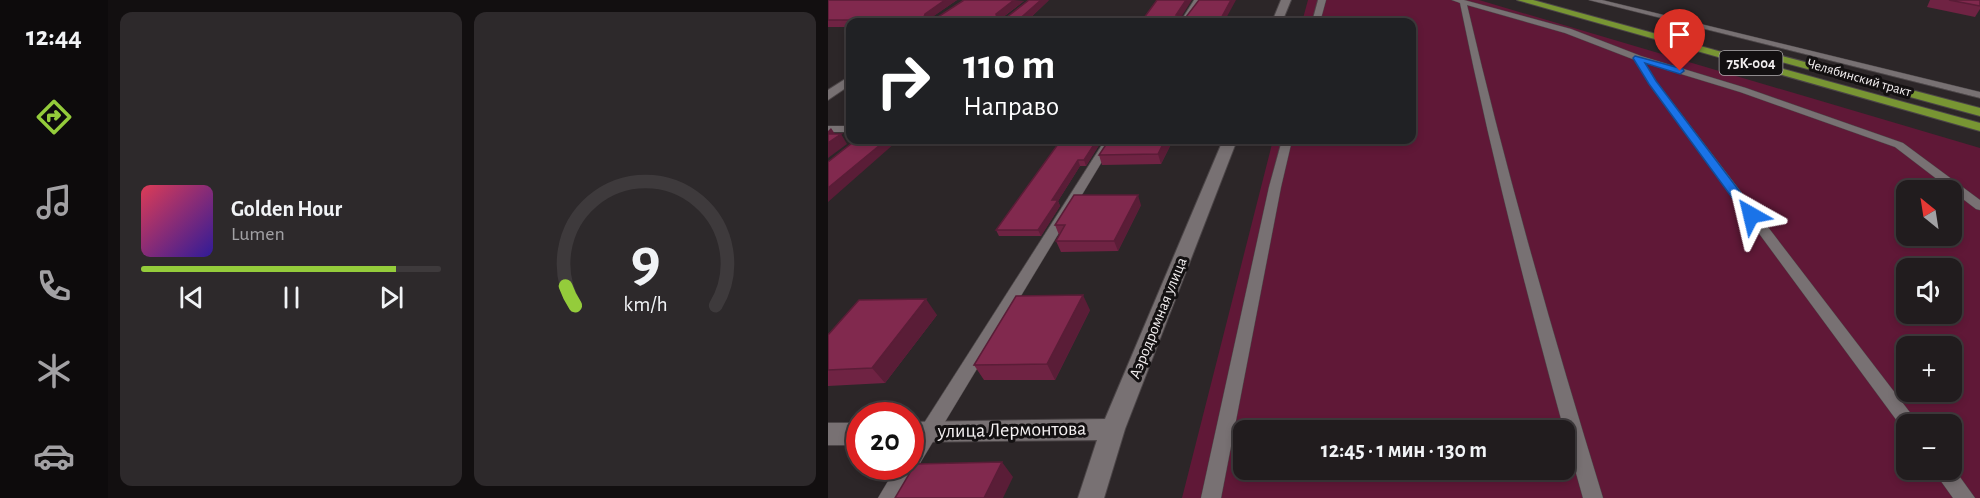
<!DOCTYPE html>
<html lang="ru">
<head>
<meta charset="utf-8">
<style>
	:root { --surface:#211c1e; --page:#2d292b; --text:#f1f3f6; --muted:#a2a1a4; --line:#3e3a3c; --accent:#94cc3b }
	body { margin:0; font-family:"Alegreya Sans",sans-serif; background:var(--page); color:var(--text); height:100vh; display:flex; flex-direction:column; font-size:22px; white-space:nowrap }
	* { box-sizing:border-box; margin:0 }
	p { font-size:20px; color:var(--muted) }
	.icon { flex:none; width:33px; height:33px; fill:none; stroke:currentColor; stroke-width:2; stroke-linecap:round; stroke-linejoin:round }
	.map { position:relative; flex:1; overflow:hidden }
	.drawer { display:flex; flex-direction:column; gap:12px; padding:12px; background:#120f10; width:720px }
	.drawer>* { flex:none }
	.top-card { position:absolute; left:18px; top:18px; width:570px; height:126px; border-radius:12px; box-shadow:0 3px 9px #0003,0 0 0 2px var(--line); background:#202124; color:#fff; overflow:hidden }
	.needle { width:39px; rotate:330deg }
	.controls { position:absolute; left:1068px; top:180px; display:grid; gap:12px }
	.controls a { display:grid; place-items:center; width:66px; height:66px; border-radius:12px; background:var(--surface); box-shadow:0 3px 9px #0003,0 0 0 2px var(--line); font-size:30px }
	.speed { position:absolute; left:18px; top:402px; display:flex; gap:12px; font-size:30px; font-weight:700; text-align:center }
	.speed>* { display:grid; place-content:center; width:78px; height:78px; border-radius:50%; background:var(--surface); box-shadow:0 3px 9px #0003,0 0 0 2px var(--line); line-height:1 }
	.speed .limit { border:9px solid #d22; background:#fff; color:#111 }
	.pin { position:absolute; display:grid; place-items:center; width:51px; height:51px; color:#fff; margin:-62px -26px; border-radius:50% 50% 50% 0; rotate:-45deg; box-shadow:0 0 6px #0007 }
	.pin .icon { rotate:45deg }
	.me { position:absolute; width:66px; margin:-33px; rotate:323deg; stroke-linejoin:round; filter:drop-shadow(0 0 4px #0008) }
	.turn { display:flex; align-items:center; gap:21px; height:126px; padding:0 18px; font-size:27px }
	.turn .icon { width:78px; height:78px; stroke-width:2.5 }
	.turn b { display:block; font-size:42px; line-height:51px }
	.drawer .widget { flex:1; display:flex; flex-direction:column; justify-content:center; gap:9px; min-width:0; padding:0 21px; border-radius:12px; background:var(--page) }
	.drawer .dial { align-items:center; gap:0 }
	.dial svg { height:156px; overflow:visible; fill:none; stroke:var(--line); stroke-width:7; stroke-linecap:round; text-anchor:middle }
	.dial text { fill:var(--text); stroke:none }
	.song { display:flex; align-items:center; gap:18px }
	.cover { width:72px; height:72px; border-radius:9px; background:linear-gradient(135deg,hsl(350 70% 55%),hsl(250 70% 35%)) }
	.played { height:6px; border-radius:3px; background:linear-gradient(90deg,var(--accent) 85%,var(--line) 85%) }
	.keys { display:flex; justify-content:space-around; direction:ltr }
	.drawer .tiles { flex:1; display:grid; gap:12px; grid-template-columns:repeat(2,1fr) }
	.trip { position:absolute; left:405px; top:420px; width:342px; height:60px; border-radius:12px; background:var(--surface); box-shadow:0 3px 9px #0003,0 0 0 2px var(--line); font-weight:600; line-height:60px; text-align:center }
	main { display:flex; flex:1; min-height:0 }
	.tab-bar { display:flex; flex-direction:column; width:108px; justify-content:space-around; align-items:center; background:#0d0b0c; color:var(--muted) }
	.tab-bar .icon { width:42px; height:42px }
	.tab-bar .active { color:var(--accent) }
	.tab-bar b { font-size:27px; color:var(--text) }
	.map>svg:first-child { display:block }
	.green { fill:#601837; fill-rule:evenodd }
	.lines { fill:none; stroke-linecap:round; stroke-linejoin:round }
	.lane-casing { stroke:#4b4547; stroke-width:1 }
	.street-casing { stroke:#4b4547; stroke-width:2 }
	.primary-casing { stroke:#4b4547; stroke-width:2 }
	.lane { fill:#787173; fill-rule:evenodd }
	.street { fill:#787173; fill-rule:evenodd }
	.primary { fill:#789533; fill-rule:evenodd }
	.wall { fill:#6f2343 }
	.shaded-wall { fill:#5a1d37 }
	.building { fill:#81294e; stroke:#5a1d37; stroke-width:1.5 }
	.route { fill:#1a73e8; stroke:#114b97; stroke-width:1.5 }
	.labels { text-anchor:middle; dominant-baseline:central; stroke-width:6; stroke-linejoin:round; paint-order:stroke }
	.far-street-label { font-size:14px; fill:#f4f0f1; stroke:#131011 }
	.shield { fill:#131011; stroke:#b0adae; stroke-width:1.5 }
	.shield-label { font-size:15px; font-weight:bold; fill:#f4f0f1 }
	.street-label { font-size:16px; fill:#f4f0f1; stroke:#131011 }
	.near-street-label { font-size:20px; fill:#f4f0f1; stroke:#131011 }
</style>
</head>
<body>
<main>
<nav class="tab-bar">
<b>12:44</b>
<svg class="icon active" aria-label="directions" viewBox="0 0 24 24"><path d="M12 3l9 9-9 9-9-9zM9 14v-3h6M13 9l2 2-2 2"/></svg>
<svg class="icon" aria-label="music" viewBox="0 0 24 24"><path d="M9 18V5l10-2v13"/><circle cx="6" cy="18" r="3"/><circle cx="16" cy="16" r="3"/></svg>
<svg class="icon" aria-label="phone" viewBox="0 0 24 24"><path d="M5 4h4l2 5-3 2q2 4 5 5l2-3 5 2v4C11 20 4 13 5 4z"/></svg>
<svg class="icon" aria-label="climate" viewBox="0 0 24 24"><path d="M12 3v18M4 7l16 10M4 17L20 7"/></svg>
<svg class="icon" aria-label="car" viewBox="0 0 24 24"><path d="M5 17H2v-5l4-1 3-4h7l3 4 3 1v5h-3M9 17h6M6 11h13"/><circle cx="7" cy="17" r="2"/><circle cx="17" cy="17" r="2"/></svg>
</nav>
<section class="drawer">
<div class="tiles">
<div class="widget">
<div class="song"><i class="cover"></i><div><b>Golden Hour</b><p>Lumen</p></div></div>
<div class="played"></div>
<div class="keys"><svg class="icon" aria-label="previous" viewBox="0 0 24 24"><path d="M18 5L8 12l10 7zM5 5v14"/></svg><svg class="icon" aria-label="pause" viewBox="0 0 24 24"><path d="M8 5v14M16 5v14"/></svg><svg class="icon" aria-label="next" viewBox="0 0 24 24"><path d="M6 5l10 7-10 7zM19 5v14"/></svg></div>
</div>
<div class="widget dial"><svg viewBox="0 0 100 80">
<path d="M14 69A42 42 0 1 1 86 69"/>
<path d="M14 69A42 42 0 0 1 9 59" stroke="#94cc3b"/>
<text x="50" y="56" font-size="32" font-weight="700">9</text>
<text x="50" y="72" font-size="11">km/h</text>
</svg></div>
</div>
</section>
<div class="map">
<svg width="1152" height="498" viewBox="0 0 1152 498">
	<rect width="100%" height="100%" fill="#2c2628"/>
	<!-- green -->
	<path class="green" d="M 480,0 L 651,0 L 1152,148 L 1152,498 L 354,498 L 445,140 L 584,140 L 584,22 L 474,22 ZM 1078,190 L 1124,190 L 1124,236 L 1078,236 ZM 1078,268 L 1124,268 L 1124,314 L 1078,314 ZM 1078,346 L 1124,346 L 1124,392 L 1078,392 ZM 1078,424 L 1124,424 L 1124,470 L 1078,470 ZM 416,430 L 736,430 L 736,470 L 416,470 Z"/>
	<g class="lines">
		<defs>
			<path id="lane" d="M 366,0 L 374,0 L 360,22 L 352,22 Z
				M 490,0 L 498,0 L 492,22 L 484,22 Z
				M 624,0 L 636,0 L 743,29 L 813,56 L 918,88 L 1075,143 L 1152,200 L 1152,210 L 1148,209 L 1067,147 L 912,92 L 817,63 L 828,81 L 1087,419 L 1090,424 L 1078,424 L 1078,431 L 1075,429 L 821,84 L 807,60 L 737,33 L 639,5 C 678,172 725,335 775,498 L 755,498 C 709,335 666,170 632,3 Z
				M 761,0 L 774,0 L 1152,92 L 1152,98 Z
				M 0,126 L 22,126 L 22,132 L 0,132 Z
				M 277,140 L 287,140 L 71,498 L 50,498 L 69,466 L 82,466 L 82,445 Z
				M 454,140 L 464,140 L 453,187 L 393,498 L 373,498 L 441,187 Z
				M 1124,466 L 1147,498 L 1125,498 L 1105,470 L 1124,470 Z"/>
			<path id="street" d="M 453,0 L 463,0 L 454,22 L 444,22 Z
				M 22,76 L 22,85 L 0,100 L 0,90 Z
				M 395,140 L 409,140 L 297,429 L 276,498 L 250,498 L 269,440 L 82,442 L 82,422 L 277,419 Z
				M 0,423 L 32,423 L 32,445 L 0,445 Z"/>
			<path id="primary" d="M 689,0 L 705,0 L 1152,123 L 1152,131 Z
				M 939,52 L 1152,108 L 1152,116 L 935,57 L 935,53 Z"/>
		</defs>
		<!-- lane casing -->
		<use href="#lane" class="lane-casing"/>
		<!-- street casing -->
		<use href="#street" class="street-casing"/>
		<!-- primary casing -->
		<use href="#primary" class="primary-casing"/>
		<!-- lane -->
		<use href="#lane" class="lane"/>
		<!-- street -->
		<use href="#street" class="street"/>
		<!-- primary -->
		<use href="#primary" class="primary"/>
	</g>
	<!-- wall -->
	<path class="wall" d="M 0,0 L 129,0 L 104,17 L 110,17 L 196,1 L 174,18 L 179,17 L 221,0 L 198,22 L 22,22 L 22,27 L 0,27 Z
		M 1102,0 L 1152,0 L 1152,9 L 1147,17 L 1099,7 Z
		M 22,36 L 22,46 L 21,46 L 17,40 Z
		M 233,140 L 272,140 L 273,142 L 258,166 L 252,166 L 230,201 L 232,206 L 213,236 L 171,236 L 168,230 Z
		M 345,140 L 333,164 L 274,165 L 271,155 Z
		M 313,205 L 290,251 L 233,252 L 228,241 L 231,235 L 227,225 Z
		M 262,310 L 227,380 L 156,380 L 146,365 Z
		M 109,315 L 57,383 L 0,386 L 0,335 Z"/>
	<!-- shaded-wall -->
	<path class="shaded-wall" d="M 117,0 L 129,0 L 100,20 L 96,17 L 97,14 Z
		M 186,0 L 196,1 L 171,20 L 168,14 Z
		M 213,0 L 221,0 L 198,22 L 188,22 Z
		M 358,0 L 364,0 L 350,22 L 348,15 Z
		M 403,0 L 408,0 L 396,22 L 391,22 Z
		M 3,128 L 9,137 L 13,134 L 19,144 L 0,158 L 0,131 Z
		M 58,140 L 65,140 L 67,143 L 0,202 L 0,188 Z
		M 269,140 L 272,140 L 273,142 L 258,166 L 256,160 Z
		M 337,140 L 345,140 L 333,164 L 330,154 Z
		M 250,160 L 252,166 L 230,201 L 232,206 L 213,236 L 210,230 L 224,200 Z
		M 310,195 L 313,205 L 290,251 L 286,241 Z
		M 255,295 L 262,310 L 227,380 L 219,364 Z
		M 98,299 L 109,315 L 57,383 L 44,368 Z
		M 174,462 L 185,477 L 175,498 L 156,498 Z"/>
	<!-- building -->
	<path class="building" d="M 0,0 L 117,0 L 97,14 L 96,17 L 110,17 L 136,0 L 186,0 L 168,14 L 169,18 L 179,17 L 201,0 L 213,0 L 188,22 L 46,22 L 50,20 L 0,20 Z
		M 329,0 L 358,0 L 348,15 L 358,17 L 371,0 L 403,0 L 391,22 L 313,22 Z
		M 1121,0 L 1152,0 L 1152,6 Z
		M 0,134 L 13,134 L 0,143 Z
		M 28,140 L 58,140 L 0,188 L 0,162 Z
		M 233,140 L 269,140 L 256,160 L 250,160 L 224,200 L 230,200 L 210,230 L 168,230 Z
		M 281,140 L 337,140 L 330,154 L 271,155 Z
		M 246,195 L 310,195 L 286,241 L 228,241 L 237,225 L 227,225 Z
		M 255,295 L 219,364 L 146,365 L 188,296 Z
		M 98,299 L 44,368 L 0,370 L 0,335 L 31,300 Z
		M 174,462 L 156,498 L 67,498 L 87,464 Z"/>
	<!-- route -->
	<path class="route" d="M 807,56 L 855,69 L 856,71 L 852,74 L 817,63 L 828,81 L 928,213 L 930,215 L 928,218 L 919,218 L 821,84 L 805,58 Z"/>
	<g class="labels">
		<!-- far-street labels -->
		<g class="far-street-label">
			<text transform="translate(1031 78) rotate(16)">Челябинский тракт</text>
		</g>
		<!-- shield labels -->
		<rect class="shield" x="891.5" y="51" width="63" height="24" rx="4.5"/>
		<g class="shield-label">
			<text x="923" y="63">75К-004</text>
		</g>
		<!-- street labels -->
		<g class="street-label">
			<text transform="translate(330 318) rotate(-68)">Аэродромная улица</text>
		</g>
		<!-- near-street labels -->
		<g class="near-street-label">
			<text transform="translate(184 430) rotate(-1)">улица Лермонтова</text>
		</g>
	</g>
</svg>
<div class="controls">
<a><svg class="needle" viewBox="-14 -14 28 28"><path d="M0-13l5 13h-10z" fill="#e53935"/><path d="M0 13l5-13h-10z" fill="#a2a1a4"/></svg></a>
<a><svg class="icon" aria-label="sound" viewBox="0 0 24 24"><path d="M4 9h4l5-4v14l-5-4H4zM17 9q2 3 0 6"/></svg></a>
<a>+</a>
<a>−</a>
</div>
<div class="speed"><div class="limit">20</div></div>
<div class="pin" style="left:852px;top:71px;background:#d93025"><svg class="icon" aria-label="arrive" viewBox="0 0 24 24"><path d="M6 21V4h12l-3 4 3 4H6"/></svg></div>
<svg class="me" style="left:923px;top:215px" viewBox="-20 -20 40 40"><path d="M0-17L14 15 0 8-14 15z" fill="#1a73e8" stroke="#fff" stroke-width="4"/></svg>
<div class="trip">12:45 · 1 мин · 130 m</div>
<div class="top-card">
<div class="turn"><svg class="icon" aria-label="right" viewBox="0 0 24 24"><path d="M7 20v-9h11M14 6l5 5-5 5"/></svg><div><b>110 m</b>Направо</div></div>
</div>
</div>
</main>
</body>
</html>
